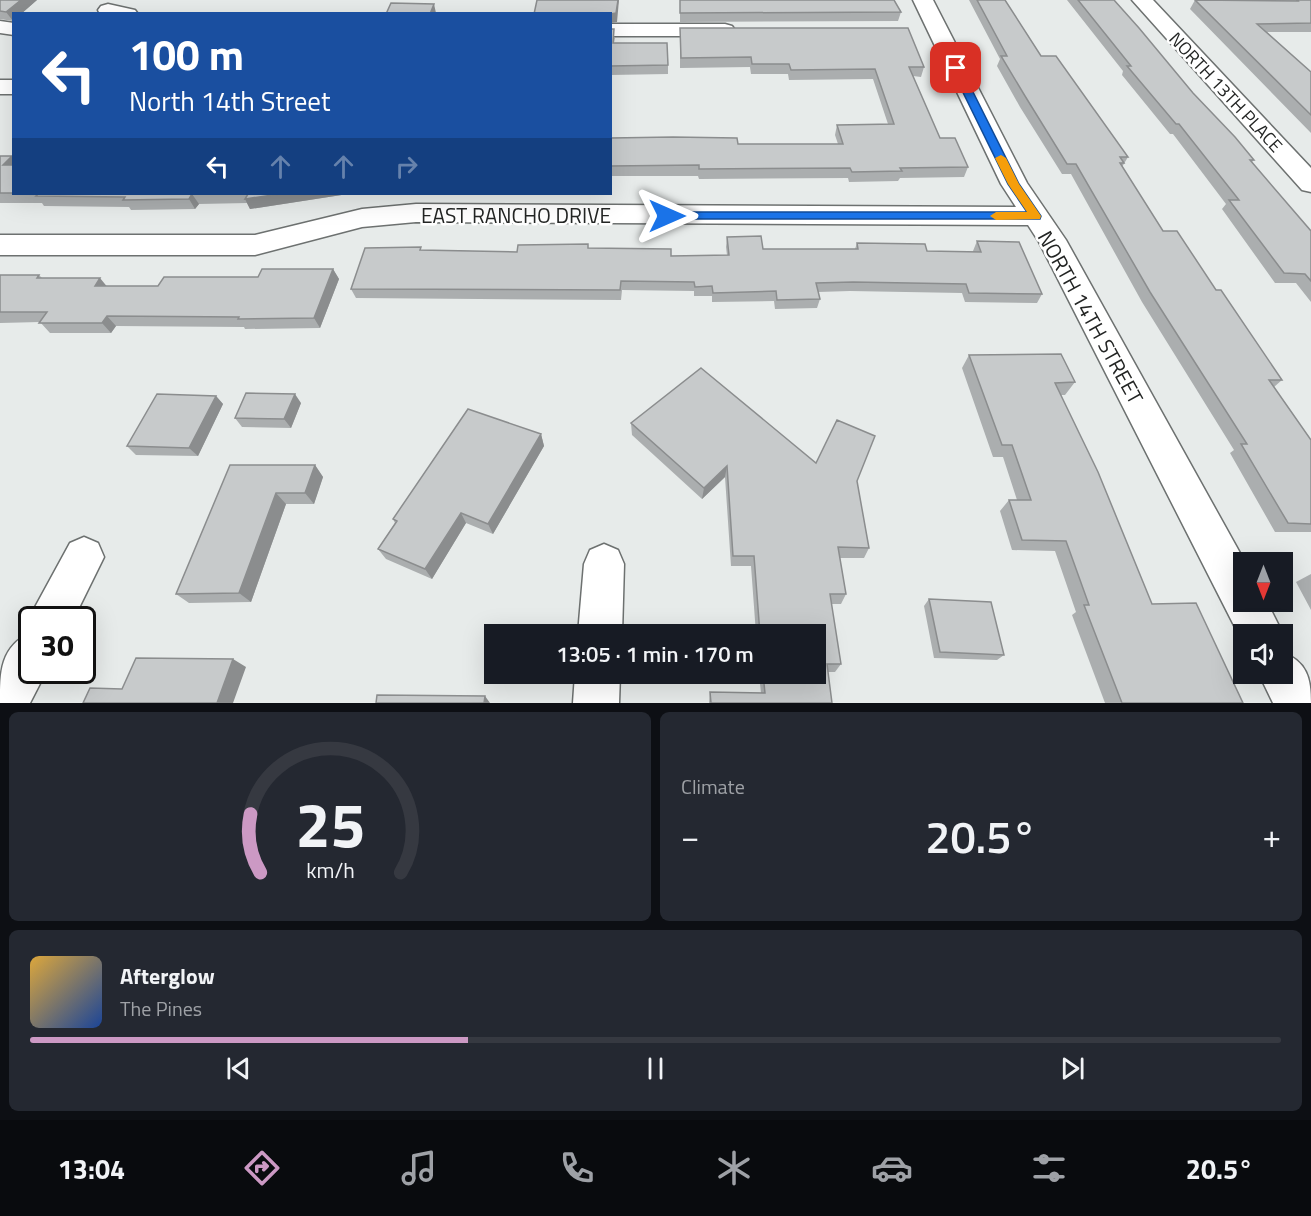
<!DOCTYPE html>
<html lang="en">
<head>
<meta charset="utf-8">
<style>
	:root { --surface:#171b24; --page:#242831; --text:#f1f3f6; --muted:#9ea1a6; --line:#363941; --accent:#cc99c4 }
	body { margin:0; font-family:"Titillium Web",sans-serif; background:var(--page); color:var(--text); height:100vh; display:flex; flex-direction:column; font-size:22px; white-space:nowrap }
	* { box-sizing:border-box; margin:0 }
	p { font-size:20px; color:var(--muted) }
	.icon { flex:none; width:33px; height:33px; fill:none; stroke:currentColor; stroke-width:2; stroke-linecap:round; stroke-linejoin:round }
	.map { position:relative; height:703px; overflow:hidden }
	.panel { display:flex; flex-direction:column; gap:9px; padding:9px; background:#0d0f14; flex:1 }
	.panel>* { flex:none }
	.guide { position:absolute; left:12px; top:12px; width:600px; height:183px; border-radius:0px; box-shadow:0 6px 24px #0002; background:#1a4fa0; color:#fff; overflow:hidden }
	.needle { width:39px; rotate:180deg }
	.tools { position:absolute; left:1233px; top:552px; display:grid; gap:12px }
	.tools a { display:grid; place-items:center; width:60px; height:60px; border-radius:0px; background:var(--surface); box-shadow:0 6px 24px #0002; font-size:30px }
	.speed { position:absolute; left:18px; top:606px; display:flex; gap:12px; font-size:30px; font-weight:700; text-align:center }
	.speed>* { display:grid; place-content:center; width:78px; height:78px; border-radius:50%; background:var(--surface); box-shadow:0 6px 24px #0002; line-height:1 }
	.speed .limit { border:3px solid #111; border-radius:9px; background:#fff; color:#111 }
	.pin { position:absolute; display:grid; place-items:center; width:51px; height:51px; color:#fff; margin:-26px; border-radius:12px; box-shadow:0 3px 9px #0006 }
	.me { position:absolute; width:66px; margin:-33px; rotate:90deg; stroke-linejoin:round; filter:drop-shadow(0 0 4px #0008) }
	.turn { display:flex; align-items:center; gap:21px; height:126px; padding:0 18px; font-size:27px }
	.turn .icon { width:78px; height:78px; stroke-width:2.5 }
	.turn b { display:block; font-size:42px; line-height:51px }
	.lanes { display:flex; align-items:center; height:57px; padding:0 18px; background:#0003; justify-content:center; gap:30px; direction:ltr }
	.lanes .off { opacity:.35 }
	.big { font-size:45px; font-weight:600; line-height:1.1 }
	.panel .widget { flex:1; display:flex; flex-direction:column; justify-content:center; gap:9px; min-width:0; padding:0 21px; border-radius:9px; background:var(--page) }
	.panel .dial { align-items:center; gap:0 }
	.dial svg { height:156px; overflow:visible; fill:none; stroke:var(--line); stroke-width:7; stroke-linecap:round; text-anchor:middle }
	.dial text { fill:var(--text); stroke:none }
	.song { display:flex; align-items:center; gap:18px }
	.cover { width:72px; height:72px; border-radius:9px; background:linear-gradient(135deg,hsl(40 70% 55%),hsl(220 70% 35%)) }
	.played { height:6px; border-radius:3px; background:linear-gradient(90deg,var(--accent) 35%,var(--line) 35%) }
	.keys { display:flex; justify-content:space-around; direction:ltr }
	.heat { display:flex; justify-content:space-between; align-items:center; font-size:33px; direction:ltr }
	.panel .tiles { flex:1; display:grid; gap:9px; grid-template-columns:1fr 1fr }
	.widget:last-child { grid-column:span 2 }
	.trip { position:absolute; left:484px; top:624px; width:342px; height:60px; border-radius:0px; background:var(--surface); box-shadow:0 6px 24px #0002; font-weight:600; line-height:60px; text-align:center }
	.menu { display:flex; height:96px; justify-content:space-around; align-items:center; background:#090b0e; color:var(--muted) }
	.menu .icon { width:42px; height:42px }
	.menu .active { color:var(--accent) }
	.menu b { font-size:27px; color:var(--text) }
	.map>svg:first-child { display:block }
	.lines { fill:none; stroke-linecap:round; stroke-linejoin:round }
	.minor-casing { stroke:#6d7170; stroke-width:3 }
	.minor { fill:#fff; fill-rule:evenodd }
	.wall { fill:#abaeaf }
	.shaded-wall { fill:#8b8d8e }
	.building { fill:#c7cacb; stroke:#8b8d8e; stroke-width:1.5 }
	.route { fill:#1a73e8; stroke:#114b97; stroke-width:1.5 }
	.slow { fill:#f59e0b }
	.labels { text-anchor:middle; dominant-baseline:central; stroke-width:5; stroke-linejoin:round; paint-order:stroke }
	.far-street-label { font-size:18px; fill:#232524; stroke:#fff }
	.street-label { font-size:21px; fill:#232524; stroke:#fff }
</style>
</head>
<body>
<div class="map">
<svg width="1311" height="703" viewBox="0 0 1311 703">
	<rect width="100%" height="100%" fill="#e7ebea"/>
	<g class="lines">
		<defs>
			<path id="minor" d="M 913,0 L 933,0 L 1027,183 L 1066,240 L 1245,562 L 1244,562 L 1244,602 L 1267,602 L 1283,634 L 1282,635 L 1244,634 L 1244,645 L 1039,242 L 1028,225 L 416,222 L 362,227 L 255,255 L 0,255 L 0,235 L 255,235 L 362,209 L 416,204 L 1016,207 L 1001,184 Z
				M 1132,0 L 1153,0 L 1311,168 L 1311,192 L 1302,190 Z
				M 108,4 L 135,10 L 138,14 L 100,14 L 98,10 L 101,6 Z
				M 0,21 L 14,23 L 14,35 L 0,33 Z
				M 610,24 L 725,24 L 732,26 L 735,30 L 732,34 L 725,36 L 610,36 Z
				M 0,80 L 14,80 L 14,94 L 0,94 Z
				M 84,537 L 98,543 L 104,557 L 73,620 L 32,620 L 32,627 L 28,620 L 70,543 Z
				M 604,544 L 618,550 L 624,564 L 622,634 L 578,634 L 584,564 L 590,550 Z
				M 32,632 L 32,670 L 47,670 L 30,703 L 0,703 C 0,672 0,646 32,632 Z
				M 1282,652 C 1307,662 1311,678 1311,703 L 1273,703 L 1259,674 L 1282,674 Z
				M 575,674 L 620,674 L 619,703 L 573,703 Z"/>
		</defs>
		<!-- minor casing -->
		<use href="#minor" class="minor-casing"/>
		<!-- minor -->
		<use href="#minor" class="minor"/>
	</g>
	<!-- wall -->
	<path class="wall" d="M 0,0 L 37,0 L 21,14 L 14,14 L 14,20 L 13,21 L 0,19 Z
		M 680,0 L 901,12 L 898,21 L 680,22 Z
		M 969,0 L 1005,0 L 1041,56 L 1128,157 L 1122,167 L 1163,231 L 1216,290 L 1282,380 L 1274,387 L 1311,440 L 1311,532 L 1275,532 L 1230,453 L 1234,450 L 1142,302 L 1071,174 L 1062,174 L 1020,107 L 997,66 L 1000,59 Z
		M 1067,0 L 1114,0 L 1193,93 L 1254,160 L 1252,162 L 1311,231 L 1311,302 L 1296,283 L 1275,283 L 1222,209 L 1226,204 L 1173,134 L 1170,134 L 1122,75 L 1123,71 Z
		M 1195,0 L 1311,0 L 1311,32 L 1267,32 L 1311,72 L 1311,133 L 1190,9 Z
		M 680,28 L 924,67 L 921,77 L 913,76 L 940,138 L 968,167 L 964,177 L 900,178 L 898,181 L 849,182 L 848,178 L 699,179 L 698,176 L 610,176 L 611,138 L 738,144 L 838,144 L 835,135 L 837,125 L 888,124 L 873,79 L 789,80 L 788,74 L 751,74 L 750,67 L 680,68 Z
		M 610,29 L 615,38 L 614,43 L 668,65 L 668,74 L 610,75 Z
		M 0,156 L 14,159 L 14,194 L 348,194 L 250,209 L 247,203 L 199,204 L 195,209 L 131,210 L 129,207 L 44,206 L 42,203 L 0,203 Z
		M 727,237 L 763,249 L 855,249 L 857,243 L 927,251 L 973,252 L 973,251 L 977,241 L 1042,294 L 1037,303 L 965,302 L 962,293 L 850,291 L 818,292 L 820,299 L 817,308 L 775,309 L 774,301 L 712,302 L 712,296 L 694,296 L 694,291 L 622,290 L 621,300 L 356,298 L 351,289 L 422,250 L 517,252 L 589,248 L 671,256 L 727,255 L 726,247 Z
		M 333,269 L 339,279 L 320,328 L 245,329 L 244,327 L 116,326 L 111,333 L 50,333 L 40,322 L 0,323 L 0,275 L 39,275 L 42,278 L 106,286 L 158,286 L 258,277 Z
		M 969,355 L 1075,382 L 1065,395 L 1061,395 L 1152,604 L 1243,703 L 1105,703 L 1072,615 L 1076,612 L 1055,551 L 1012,550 L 1000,511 L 1009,500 L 1017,500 L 1003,457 L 993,457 L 962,368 Z
		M 216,396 L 223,404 L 198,456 L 136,455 L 127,446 Z
		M 301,403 L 291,428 L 242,427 L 235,418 Z
		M 631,423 L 816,463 L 857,481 L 869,548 L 864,558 L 840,558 L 846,594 L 841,604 L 831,604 L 841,664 L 835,672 L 828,672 L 832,703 L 709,703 L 710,692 L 761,693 L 759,674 L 816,674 L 816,634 L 756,634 L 751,566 L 731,566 L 725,477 L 702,499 L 632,435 Z
		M 541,434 L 544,446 L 493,534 L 466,523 L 432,579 L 386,559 L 378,549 L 395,523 L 393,519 Z
		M 230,465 L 315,465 L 323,477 L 314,504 L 286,504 L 251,602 L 189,603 L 176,594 Z
		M 1311,574 L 1311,610 L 1296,582 Z
		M 929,599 L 1004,655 L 997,660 L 934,658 L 924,606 Z"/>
	<!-- shaded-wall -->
	<path class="shaded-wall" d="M 21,0 L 37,0 L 21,14 L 14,14 L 14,20 L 13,21 L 6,12 Z
		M 618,0 L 619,0 L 617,22 L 610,23 L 610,14 Z
		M 434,4 L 436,13 L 430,14 Z
		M 12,156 L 14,159 L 14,174 L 3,165 Z
		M 192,194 L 199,204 L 195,209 L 189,199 Z
		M 279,194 L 348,194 L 250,209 L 245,199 Z
		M 333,269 L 339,279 L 320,328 L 314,318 Z
		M 100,278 L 109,289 L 95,286 Z
		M 107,316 L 116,326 L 111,333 L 102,323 Z
		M 295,394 L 301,403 L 291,428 L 284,419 Z
		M 216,396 L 223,404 L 198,456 L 189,448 Z
		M 541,434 L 544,446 L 493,534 L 488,524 Z
		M 315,465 L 323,477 L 314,504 L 305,493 Z
		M 727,466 L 725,477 L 702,499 L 704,488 Z
		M 276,493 L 286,504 L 251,602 L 239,593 Z
		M 461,513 L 466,523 L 432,579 L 425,569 Z
		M 233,659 L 246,667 L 233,703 L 217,703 Z
		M 485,696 L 490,703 L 484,703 Z"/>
	<!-- building -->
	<path class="building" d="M 0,0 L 21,0 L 6,12 L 0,11 Z
		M 537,0 L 618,0 L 616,13 L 610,14 L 534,14 Z
		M 680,0 L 894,0 L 901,12 L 680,13 Z
		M 977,0 L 1005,0 L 1041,56 L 1056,56 L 1128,157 L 1120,157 L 1124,163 L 1120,163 L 1163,231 L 1177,231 L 1216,290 L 1221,290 L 1282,380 L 1269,380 L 1311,440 L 1311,524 L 1288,523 L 1241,444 L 1247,444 L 1150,292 L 1076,164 L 1067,164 L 1025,96 L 1001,56 L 1007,56 Z
		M 1078,0 L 1114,0 L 1139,28 L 1193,93 L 1235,137 L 1254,160 L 1250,160 L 1311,231 L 1311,281 L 1305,274 L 1284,273 L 1229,200 L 1239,200 L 1179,124 L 1176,124 L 1127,66 L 1131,66 Z
		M 1195,0 L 1298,1 L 1297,0 L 1311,0 L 1311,23 L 1257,24 L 1311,72 L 1311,115 Z
		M 391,3 L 434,4 L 430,14 L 386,14 Z
		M 680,28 L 908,28 L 924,67 L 909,67 L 940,138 L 955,138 L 968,167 L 900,168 L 902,171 L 852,172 L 850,168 L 699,169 L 699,165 L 610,166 L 611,138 L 673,137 L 737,138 L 738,144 L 843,144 L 837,125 L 894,124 L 875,69 L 791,70 L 789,64 L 752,64 L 751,57 L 681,58 Z
		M 610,29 L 614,29 L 613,43 L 667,43 L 668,65 L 610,66 Z
		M 0,156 L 12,156 L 3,165 L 14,165 L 14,193 L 0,193 Z
		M 38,194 L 194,194 L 192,194 L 189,199 L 123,200 L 125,197 L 36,196 Z
		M 248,194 L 279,194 L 245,199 Z
		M 761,236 L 763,249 L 858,249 L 857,243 L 925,244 L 927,251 L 981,252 L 977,241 L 1019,242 L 1042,294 L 969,293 L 966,284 L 853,282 L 816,283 L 820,299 L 777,300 L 776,291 L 713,293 L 712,286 L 695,287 L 694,282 L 621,281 L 620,290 L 351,289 L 365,248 L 421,247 L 420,250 L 517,252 L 518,245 L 588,244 L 588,248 L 671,249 L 671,256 L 729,255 L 727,237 Z
		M 262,269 L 333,269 L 314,318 L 238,319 L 239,317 L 107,316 L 102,323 L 39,323 L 47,312 L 0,312 L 0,275 L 39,275 L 37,278 L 100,278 L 95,286 L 158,286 L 164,277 L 258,277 Z
		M 1061,354 L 1075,382 L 1055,383 L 1098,472 L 1152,604 L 1196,603 L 1243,703 L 1122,703 L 1084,605 L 1089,605 L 1066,541 L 1022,540 L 1009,500 L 1031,500 L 1012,445 L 1002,445 L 969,355 Z
		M 701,368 L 816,463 L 837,420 L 875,436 L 857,481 L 869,548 L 838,547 L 846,594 L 830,594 L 841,664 L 827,664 L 832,703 L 711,703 L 710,692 L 765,693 L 763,674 L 816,674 L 816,634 L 760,634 L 754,556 L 733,556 L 727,466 L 704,488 L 631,423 Z
		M 246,393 L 295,394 L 284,419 L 235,418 Z
		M 157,394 L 216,396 L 189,448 L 127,446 Z
		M 468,409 L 541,434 L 488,524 L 461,513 L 425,569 L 378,549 L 397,521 L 393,519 Z
		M 230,465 L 315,465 L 305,493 L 276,493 L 239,593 L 176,594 Z
		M 929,599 L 991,602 L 1004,655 L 940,652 Z
		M 136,658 L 233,659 L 217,703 L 83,703 L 90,688 L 122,689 Z
		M 377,695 L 485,696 L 484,703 L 376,703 Z"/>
	<!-- route -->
	<path class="route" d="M 956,65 L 961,68 L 1019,184 L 1041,216 L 1040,219 L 667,219 L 661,216 L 667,212 L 1027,212 L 1008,184 L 951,68 Z"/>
	<!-- slow -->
	<path class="slow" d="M 1001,155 L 1006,158 L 1019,184 L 1041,216 L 1040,219 L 996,220 L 990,216 L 996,212 L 1027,212 L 1008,184 L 995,158 Z"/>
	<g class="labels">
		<!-- far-street labels -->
		<g class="far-street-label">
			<text transform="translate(1226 92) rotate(47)">NORTH 13TH PLACE</text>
		</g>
		<!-- street labels -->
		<g class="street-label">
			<text x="516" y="215">EAST RANCHO DRIVE</text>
			<text transform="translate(1091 317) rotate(61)">NORTH 14TH STREET</text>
		</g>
	</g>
</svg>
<div class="tools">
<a><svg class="needle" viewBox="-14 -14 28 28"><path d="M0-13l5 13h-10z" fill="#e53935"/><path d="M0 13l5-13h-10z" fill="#9ea1a6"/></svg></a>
<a><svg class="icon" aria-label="sound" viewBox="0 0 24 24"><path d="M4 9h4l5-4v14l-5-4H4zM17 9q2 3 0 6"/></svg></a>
</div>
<div class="speed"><div class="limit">30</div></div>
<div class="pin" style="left:956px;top:68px;background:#d93025"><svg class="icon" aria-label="arrive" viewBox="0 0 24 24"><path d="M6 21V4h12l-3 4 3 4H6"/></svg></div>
<svg class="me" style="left:667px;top:216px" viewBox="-20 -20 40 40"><path d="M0-17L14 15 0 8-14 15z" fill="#1a73e8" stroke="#fff" stroke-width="4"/></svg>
<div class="trip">13:05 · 1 min · 170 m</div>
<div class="guide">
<div class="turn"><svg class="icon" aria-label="left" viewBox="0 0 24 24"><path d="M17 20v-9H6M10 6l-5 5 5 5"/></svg><div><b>100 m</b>North 14th Street</div></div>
<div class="lanes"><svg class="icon" aria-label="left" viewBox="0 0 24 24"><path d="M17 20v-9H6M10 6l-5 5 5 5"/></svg><svg class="icon off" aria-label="ahead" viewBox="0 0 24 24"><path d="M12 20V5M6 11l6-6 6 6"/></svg><svg class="icon off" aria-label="ahead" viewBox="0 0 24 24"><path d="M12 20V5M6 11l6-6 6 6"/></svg><svg class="icon off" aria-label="right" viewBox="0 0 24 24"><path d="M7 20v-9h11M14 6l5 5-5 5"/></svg></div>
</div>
</div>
<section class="panel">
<div class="tiles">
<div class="widget dial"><svg viewBox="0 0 100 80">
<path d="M14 69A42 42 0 1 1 86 69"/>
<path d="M14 69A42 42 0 0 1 9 39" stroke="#cc99c4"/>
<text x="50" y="56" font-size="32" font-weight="700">25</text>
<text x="50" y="72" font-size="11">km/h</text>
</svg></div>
<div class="widget"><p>Climate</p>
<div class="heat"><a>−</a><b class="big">20.5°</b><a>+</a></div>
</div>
<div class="widget">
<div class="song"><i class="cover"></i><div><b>Afterglow</b><p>The Pines</p></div></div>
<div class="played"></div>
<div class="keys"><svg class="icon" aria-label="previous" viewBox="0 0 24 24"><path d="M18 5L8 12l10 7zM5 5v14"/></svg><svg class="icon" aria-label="pause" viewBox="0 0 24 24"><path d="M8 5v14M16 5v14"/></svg><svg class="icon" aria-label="next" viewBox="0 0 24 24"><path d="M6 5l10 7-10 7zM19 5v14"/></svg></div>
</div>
</div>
</section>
<nav class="menu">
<b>13:04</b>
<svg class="icon active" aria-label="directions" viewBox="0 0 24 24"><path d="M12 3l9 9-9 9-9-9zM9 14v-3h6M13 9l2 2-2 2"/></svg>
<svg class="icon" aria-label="music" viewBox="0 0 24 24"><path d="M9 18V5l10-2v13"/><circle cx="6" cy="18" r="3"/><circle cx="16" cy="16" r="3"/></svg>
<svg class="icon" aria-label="phone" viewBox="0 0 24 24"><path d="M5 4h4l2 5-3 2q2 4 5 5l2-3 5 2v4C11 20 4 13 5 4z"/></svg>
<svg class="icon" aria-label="climate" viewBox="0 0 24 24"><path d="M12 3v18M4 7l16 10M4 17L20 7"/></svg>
<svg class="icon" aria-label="car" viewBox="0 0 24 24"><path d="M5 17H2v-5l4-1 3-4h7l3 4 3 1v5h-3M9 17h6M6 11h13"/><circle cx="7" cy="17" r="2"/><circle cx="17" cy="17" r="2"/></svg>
<svg class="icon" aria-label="filters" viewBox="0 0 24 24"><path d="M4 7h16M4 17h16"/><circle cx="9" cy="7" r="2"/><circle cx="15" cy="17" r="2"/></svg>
<b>20.5°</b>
</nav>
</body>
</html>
